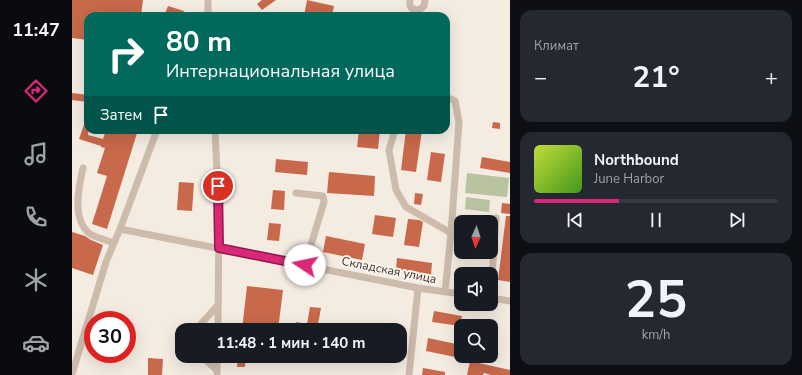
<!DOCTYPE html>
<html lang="ru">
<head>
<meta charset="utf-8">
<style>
	:root { --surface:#171b24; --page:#242831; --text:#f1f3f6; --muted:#9ea1a6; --line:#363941; --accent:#db2777 }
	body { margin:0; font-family:"Nunito Sans",sans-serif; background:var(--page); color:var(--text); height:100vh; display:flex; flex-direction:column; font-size:15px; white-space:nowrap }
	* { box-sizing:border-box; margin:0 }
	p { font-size:13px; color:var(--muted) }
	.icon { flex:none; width:22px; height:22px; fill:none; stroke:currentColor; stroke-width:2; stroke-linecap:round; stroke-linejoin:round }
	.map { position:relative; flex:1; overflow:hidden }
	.sheet { display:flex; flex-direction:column; gap:10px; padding:10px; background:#0d0f14; width:292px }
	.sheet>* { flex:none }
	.hud { position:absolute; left:12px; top:12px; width:366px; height:122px; border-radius:12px; box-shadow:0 4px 16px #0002; background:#00695c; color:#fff; overflow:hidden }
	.needle { width:26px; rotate:183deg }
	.fabs { position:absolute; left:382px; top:215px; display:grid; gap:8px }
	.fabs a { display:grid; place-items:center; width:44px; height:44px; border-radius:8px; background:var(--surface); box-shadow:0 4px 16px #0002; font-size:20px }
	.speed { position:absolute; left:12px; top:311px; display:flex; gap:8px; font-size:20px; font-weight:700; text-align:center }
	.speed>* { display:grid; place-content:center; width:52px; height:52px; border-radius:50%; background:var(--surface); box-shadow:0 4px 16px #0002; line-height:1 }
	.speed .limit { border:6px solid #d22; background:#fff; color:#111 }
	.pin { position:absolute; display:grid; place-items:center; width:34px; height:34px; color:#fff; margin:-17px; border:2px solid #fff; border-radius:50%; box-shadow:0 1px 4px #0007 }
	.me { position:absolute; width:44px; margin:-22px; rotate:281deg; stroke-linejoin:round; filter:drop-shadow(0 0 3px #0008) }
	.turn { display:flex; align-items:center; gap:14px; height:84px; padding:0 16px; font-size:18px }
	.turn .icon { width:52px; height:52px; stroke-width:2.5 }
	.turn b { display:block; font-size:28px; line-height:34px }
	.then { display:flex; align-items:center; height:38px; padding:0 16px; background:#0003; gap:8px; font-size:15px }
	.big { font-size:30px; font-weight:700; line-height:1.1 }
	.sheet .card { flex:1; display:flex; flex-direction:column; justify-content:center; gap:6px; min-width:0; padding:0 14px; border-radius:12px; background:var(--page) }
	.sheet .dial { align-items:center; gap:0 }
	.dial b { font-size:52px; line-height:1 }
	.song { display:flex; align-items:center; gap:12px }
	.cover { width:48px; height:48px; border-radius:6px; background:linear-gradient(135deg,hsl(70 70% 55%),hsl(100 70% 35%)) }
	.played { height:4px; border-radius:2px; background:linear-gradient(90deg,var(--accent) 35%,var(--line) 35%) }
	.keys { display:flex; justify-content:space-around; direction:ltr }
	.heat { display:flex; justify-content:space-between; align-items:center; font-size:22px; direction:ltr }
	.trip { position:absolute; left:103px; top:323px; width:232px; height:40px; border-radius:12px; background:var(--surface); box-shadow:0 4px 16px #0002; font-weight:700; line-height:40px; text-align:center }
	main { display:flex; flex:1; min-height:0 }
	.tab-bar { display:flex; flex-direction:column; width:72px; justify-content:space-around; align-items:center; background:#090b0e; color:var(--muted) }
	.tab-bar .icon { width:28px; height:28px }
	.tab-bar .current { color:var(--accent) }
	.tab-bar b { font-size:18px; color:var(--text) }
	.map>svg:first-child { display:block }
	.green { fill:#b8c4a0 }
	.building { fill:#c8694b }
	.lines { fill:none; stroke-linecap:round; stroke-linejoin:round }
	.minor { stroke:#cdbbac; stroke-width:7 }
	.route-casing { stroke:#8e194d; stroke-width:10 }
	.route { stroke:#db2777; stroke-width:7 }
	.labels { text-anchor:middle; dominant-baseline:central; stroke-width:4; stroke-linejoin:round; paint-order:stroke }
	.street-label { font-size:12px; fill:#3b302b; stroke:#fbf5ee }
</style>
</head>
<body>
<main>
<nav class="tab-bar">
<b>11:47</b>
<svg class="icon current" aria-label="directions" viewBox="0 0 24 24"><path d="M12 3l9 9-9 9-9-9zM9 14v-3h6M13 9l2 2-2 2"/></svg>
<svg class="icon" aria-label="music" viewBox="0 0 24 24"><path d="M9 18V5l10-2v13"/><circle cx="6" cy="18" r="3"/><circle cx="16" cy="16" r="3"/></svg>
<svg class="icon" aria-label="phone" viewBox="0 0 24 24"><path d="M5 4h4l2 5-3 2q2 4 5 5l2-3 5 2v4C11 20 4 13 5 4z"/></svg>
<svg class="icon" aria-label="climate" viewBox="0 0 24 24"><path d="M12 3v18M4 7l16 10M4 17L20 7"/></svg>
<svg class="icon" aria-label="car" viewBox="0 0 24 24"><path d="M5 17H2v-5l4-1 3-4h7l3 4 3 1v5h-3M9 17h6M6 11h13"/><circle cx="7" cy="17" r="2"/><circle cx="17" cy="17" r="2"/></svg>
</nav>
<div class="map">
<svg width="438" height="375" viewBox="0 0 438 375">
	<rect width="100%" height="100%" fill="#f4ebe1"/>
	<!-- green -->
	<path class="green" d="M 395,173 L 437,178 L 435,197 L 393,193 Z
		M 394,197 L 418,200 L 417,212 L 393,209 Z"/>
	<!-- building -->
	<path class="building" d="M 0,0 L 71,0 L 69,16 L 16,16 L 16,40 L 0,38 Z
		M 190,0 L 204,0 L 190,10 L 185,4 Z
		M 235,0 L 262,6 L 260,16 L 232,16 Z
		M 96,6 L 112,11 L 110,16 L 92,16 Z
		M 0,93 L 16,95 L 16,102 L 0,100 Z
		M 15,116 L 16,116 L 16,130 L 17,130 L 16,135 L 31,139 L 34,130 L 66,130 L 35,229 L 20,224 L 35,176 L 25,173 L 33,148 L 29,147 L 29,146 L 7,139 Z
		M 421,122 L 428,123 L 428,129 L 420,128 Z
		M 287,130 L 308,130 L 306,149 L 285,147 Z
		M 334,130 L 350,130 L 344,172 L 329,170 Z
		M 359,152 L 373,154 L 369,182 L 355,180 Z
		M 410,157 L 438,162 L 438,173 L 408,168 Z
		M 204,159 L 236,162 L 235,175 L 203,172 Z
		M 257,172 L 303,176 L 302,196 L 255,193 Z
		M 107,182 L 122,183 L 120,211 L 105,210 Z
		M 201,190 L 213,191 L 212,210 L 199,209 Z
		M 343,193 L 351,194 L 349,205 L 342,204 Z
		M 430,203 L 438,204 L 438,214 L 429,213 Z
		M 303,215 L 324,218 L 321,237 L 300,234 Z
		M 434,216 L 438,216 L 438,282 L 426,280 Z
		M 336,219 L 347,220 L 351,222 L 347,247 L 332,245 Z
		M 197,223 L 209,224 L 207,241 L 195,240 Z
		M 0,232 L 13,236 L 19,240 L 31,245 L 21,275 L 0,268 Z
		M 254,236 L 293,244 L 290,260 L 251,252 Z
		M 325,258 L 360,263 L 359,275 L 324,270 Z
		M 175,286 L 211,290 L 206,330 L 170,330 Z
		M 238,307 L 249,308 L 245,330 L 222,330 L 224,322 L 235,324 Z
		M 362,311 L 390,316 L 388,326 L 360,322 Z
		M 356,338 L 389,345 L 388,358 L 354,351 Z
		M 166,356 L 174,356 L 173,367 L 165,367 Z
		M 76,358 L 91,359 L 90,375 L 76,375 Z
		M 398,361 L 438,370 L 438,375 L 419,375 L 412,373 L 411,375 L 395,375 Z
		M 351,368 L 373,372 L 373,375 L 350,375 Z"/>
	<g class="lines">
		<!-- minor -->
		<path class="minor" d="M 136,0 L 136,16
			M 338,0 C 337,7 339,10 347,10 L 352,6 L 353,0
			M 143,130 L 147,213 L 146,330
			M 323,130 L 317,150 L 324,190 L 334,207 L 379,233
			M 11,168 C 6,190 0,220 18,234 C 25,238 34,240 42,243
			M 224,193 L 251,196 L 252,202 L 233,265
			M 48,229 L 85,130
			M 419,290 L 424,218
			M 373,292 L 379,233 L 387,122 L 383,101 L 374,97
			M 419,298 L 438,301
			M 128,330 L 128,325 L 146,305
			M 129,356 L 145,370
			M 145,373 L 145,356
			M 0,374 L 34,262 L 48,229 L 346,288 L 389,294
			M 337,375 L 346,288"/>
	</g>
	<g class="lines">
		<defs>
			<path id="route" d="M 146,186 L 147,248 L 233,265"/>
		</defs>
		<!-- route casing -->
		<use href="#route" class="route-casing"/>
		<!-- route -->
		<use href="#route" class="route"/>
	</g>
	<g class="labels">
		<!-- street labels -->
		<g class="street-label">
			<text transform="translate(317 270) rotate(11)">Складская улица</text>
		</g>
	</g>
</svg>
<div class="fabs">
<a><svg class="needle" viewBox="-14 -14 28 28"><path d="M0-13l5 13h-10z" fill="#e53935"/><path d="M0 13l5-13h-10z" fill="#9ea1a6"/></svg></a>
<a><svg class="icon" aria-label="sound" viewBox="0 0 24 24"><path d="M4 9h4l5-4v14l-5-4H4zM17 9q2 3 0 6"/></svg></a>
<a><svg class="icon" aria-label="search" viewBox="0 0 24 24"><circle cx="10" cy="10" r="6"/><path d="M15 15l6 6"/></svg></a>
</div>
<div class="speed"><div class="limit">30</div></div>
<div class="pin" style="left:146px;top:186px;background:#d93025"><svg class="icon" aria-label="arrive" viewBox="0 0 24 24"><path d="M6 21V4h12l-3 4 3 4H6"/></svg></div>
<svg class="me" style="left:233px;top:265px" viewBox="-20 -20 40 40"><circle r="19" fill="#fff"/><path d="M0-13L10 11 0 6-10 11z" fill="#db2777"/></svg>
<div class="trip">11:48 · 1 мин · 140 m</div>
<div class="hud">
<div class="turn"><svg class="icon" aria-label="right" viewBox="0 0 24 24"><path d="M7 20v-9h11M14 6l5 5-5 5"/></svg><div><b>80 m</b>Интернациональная улица</div></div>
<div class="then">Затем<svg class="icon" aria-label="arrive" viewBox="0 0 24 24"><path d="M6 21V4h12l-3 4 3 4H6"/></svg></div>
</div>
</div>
<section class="sheet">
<div class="card"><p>Климат</p>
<div class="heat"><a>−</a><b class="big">21°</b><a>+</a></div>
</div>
<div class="card">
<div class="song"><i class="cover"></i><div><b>Northbound</b><p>June Harbor</p></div></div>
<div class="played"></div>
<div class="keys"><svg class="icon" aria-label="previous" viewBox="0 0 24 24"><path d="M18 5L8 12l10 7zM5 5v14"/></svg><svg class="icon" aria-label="pause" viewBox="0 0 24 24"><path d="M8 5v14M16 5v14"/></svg><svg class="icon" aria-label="next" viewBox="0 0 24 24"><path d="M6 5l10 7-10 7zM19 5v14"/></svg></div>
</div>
<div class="card dial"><b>25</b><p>km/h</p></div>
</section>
</main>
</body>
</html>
